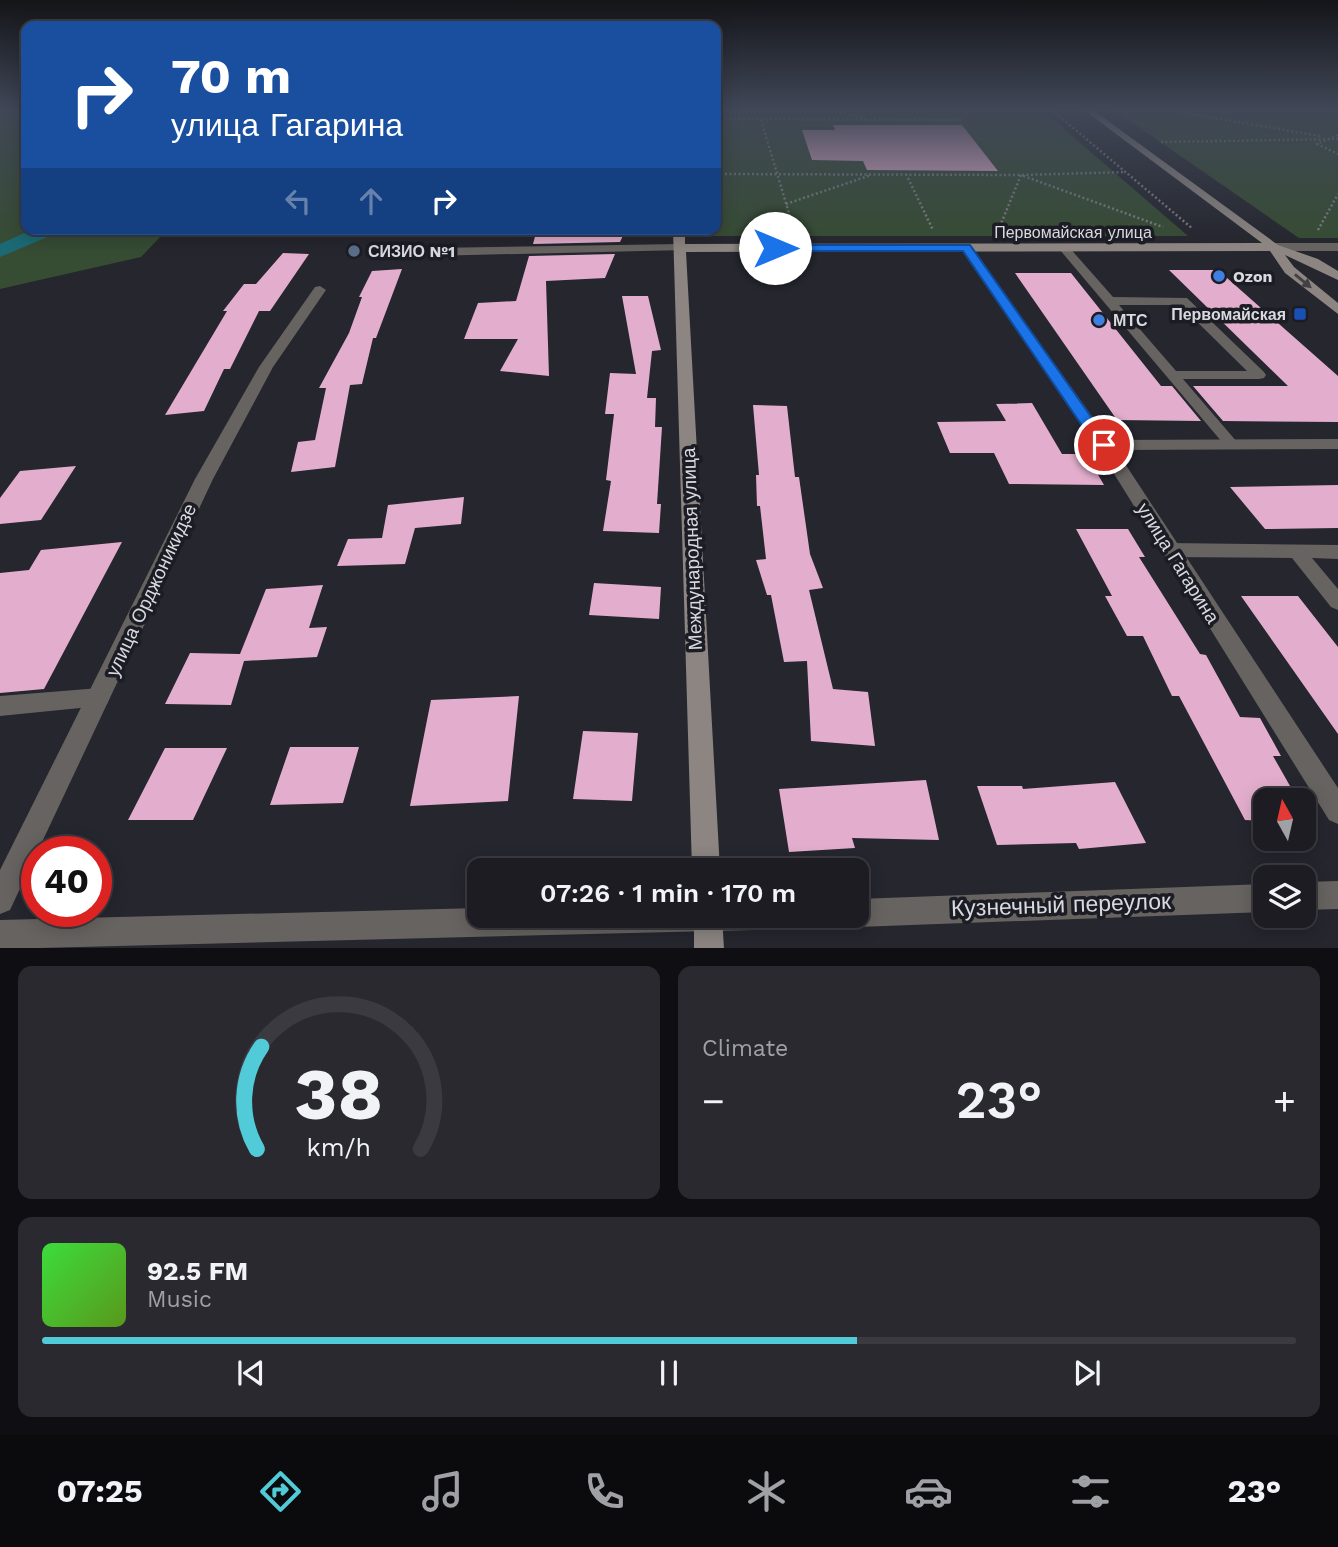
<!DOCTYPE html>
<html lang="en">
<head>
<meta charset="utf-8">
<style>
	:root { --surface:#1c1c22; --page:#29292f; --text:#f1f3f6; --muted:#a0a1a5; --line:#3a3a40; --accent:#52cbd9 }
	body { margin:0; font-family:"Work Sans",sans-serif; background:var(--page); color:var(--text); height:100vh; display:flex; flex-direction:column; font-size:26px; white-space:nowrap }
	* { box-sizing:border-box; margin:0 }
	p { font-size:23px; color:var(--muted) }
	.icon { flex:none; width:38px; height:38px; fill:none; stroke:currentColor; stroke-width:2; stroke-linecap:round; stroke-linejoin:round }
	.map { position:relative; height:948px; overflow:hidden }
	.drawer { display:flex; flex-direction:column; gap:18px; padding:18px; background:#0f0f13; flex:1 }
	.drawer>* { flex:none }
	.hud { position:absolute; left:21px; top:21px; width:700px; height:214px; border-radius:14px; box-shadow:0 4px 18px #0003,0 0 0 2px var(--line); background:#1a4fa0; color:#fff; overflow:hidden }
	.needle { width:46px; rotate:352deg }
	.controls { position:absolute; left:1253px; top:788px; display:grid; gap:14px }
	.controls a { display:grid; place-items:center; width:63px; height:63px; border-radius:14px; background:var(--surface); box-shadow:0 4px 18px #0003,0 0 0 2px var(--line); font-size:35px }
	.speed { position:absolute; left:21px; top:836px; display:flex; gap:14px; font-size:35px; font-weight:700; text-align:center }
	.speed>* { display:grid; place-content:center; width:91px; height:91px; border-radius:50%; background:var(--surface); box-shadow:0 4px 18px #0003,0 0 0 2px var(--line); line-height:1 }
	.speed .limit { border:10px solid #d22; background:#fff; color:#111 }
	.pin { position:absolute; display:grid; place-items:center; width:60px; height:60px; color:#fff; margin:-30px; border:4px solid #fff; border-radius:50%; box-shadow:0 2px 7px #0007 }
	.me { position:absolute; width:77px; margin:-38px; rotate:90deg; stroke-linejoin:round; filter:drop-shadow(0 0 5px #0008) }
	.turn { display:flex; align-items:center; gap:24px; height:147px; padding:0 35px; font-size:32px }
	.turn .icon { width:91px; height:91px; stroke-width:2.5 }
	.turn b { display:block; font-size:49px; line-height:60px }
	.lanes { display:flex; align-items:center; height:66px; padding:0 35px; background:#0003; justify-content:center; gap:35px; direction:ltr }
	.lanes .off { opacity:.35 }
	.big { font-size:52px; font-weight:600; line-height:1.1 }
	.drawer .widget { flex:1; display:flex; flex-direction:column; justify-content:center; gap:10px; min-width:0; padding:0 24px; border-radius:14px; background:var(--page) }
	.drawer .dial { align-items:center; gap:0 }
	.dial svg { height:182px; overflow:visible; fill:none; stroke:var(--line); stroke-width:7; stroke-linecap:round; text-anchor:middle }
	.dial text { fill:var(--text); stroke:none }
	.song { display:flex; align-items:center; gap:21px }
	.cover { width:84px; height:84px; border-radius:10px; background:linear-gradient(135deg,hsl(120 70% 55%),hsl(90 70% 35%)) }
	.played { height:7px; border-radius:4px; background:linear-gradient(90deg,var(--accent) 65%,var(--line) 65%) }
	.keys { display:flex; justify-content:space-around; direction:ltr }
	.heat { display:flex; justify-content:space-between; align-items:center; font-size:38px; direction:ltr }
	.drawer .tiles { flex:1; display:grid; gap:18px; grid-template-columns:1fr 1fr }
	.widget:last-child { grid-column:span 2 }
	.trip { position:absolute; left:467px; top:858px; width:402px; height:70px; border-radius:14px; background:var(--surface); box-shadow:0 4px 18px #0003,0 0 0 2px var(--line); font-weight:600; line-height:70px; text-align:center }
	.menu { display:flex; height:112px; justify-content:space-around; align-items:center; background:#0b0b0e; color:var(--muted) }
	.menu .icon { width:49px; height:49px }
	.menu .current { color:var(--accent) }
	.menu b { font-size:32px; color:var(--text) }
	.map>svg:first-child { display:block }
	.green { fill:#364c33 }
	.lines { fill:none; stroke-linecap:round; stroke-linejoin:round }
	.canal { fill:#1b6974; fill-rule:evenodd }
	.building { fill:#e3aecd }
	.path { stroke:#7b7c83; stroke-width:2.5; stroke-dasharray:2 2.5; stroke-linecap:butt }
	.lane { fill:#676360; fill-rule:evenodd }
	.street { fill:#676360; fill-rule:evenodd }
	.secondary { fill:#8c8581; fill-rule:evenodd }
	.oneway { fill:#434145 }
	.route { fill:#1a73e8; stroke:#114b97; stroke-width:2 }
	.service-dot { fill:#5c6f8a; stroke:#1c1c24; stroke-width:2.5 }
	.shop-dot { fill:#3f7fe0; stroke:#1c1c24; stroke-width:2.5 }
	.transit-dot { fill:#1a4fb4; stroke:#1c1c24; stroke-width:2.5 }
	.labels { text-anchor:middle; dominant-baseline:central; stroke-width:7; stroke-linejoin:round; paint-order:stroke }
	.far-street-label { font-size:16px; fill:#d9dae0; stroke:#1c1c24 }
	.far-poi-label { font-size:16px; font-weight:bold; fill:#d9dae0; stroke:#1c1c24; text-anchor:start }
	.street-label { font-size:19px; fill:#d9dae0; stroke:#1c1c24 }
	.near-street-label { font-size:23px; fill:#d9dae0; stroke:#1c1c24 }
</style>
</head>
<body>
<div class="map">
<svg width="1338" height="949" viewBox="0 0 1338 949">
	<rect width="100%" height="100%" fill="#25262e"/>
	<!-- green -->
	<path class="green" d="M 0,110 L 26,110 L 26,229 L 168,229 L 141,257 L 0,289 Z
		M 716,110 L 1042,110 L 1188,236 L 701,236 L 700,229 L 716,229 Z
		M 1114,110 L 1338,110 L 1338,238 L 1299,238 Z"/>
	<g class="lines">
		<!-- canal -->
		<path class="canal" d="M 33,229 L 59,229 L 57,233 L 0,257 L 0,244 Z"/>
	</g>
	<!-- building -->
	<path class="building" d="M 833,125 L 962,125 L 998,171 L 867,170 L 863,161 L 812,160 L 802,130 L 835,130 Z
		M 537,229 L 626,229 L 620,242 L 533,244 Z
		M 283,253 L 309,254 L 270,311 L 259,311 L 230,369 L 224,369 L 204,411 L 165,415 L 227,311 L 223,311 L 244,284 L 256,284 Z
		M 615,254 L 605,278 L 546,281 L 549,376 L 500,371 L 518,339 L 464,339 L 478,303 L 516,301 L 529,256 Z
		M 402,269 L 376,338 L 373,338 L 362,384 L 350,385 L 335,467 L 291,472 L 298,442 L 315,440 L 326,388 L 319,388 L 349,333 L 362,297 L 359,297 L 372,271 Z
		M 1169,270 L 1218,270 L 1338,376 L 1338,422 L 1223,421 L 1193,386 L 1288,386 Z
		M 1015,273 L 1071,273 L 1161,386 L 1172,386 L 1201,421 L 1117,420 Z
		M 622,296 L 648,296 L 661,350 L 652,351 L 647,398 L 656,398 L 655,427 L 662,427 L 657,504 L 661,504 L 659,533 L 603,531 L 611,481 L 606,480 L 614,414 L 605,414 L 610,373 L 636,374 Z
		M 1032,403 L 1062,454 L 1086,454 L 1104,485 L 1009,484 L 994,453 L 950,453 L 937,422 L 1006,421 L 996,404 Z
		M 753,405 L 787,406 L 795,477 L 799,477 L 810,554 L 823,588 L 809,590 L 833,689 L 868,692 L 875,746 L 811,741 L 807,661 L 784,662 L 771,595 L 767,595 L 756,560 L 766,559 L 760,506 L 757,506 L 756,475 L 759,475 Z
		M 76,466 L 41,520 L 0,524 L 0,498 L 20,471 Z
		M 1338,485 L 1338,528 L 1265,529 L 1230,487 Z
		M 464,497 L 461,524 L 415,528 L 405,564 L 337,566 L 348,539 L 382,538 L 388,505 Z
		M 1076,529 L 1128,529 L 1145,557 L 1139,557 L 1200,654 L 1206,655 L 1240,717 L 1260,718 L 1281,756 L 1273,756 L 1298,800 L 1265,800 L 1265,821 L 1245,820 L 1179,696 L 1172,696 L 1143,636 L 1127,636 L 1105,596 L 1112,596 Z
		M 122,542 L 44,689 L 0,693 L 0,573 L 29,570 L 41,550 Z
		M 594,583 L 661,587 L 659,619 L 589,615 Z
		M 323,585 L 309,628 L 327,627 L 317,657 L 244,661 L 231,705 L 165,704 L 190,653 L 240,654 L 266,589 Z
		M 1241,596 L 1298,596 L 1338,647 L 1338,734 Z
		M 519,696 L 508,801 L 410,806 L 431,700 Z
		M 583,731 L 638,733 L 632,801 L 573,799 Z
		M 290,747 L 359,747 L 343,803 L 270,805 Z
		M 165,748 L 227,748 L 193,820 L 128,820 Z
		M 926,780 L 939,840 L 852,838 L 855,848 L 789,852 L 779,789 Z
		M 1115,782 L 1146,843 L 1079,849 L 1076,843 L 997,845 L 977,786 L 1022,786 L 1023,789 Z"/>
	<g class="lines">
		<!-- path -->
		<path class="path" d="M 826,110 L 863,117
			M 868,110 L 875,119
			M 1052,110 L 1193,229
			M 1167,110 L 1320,136
			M 716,119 L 960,120 L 968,110
			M 761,120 L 794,230
			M 1338,135 L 1317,144 L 1338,154
			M 1161,142 L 1338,139
			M 716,174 L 1021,175 L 1126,172
			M 906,174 L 933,230
			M 786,204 L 871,175
			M 1318,230 L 1338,194
			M 998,231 L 1021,175 L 1163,227"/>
		<!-- lane -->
		<path class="lane" d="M 1060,246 L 1068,246 L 1113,297 L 1187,298 L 1264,372 L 1266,375 L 1264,378 L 1259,379 L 1183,379 L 1237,442 L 1240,445 L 1237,448 L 1227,448 L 1060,250 ZM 1119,305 L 1180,305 L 1247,371 L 1176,371 Z
			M 1169,543 L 1338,545 L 1338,559 L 1312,558 L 1338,589 L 1338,610 L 1331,607 L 1292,558 L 1169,557 L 1163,555 L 1160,550 L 1163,545 Z
			M 100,688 L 107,690 L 110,697 L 107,704 L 100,706 L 0,716 L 0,696 Z"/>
		<!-- street -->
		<path class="street" d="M 1338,243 L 1338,251 L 1274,251 L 1268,247 L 1274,243 Z
			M 680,244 L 686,248 L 684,250 L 430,256 L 424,252 L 430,248 Z
			M 962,246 L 970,246 L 1109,440 L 1338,439 L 1338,449 L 1116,450 L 1338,788 L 1338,824 L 1329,820 L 1098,448 L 960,248 Z
			M 320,286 L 326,290 L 273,367 L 213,479 L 10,910 L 0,914 L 0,870 L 195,479 L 259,367 L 315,287 Z
			M 1338,881 L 1338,909 L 1304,910 L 1304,882 Z
			M 1265,884 L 1265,912 L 858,927 L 848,923 L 845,915 L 858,915 L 858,899 Z
			M 480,908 L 480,915 L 803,915 L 799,925 L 789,929 L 0,949 L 0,920 Z"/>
		<!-- secondary -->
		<path class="secondary" d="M 1084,110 L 1093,110 L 1278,245 L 1318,259 L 1338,271 L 1338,280 L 1285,255 L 1294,267 L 1338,303 L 1338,314 L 1285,273 L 1270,251 L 686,252 L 720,870 L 692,870 L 673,229 L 685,229 L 685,244 L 1262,243 Z
			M 694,915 L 722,915 L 724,949 L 694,949 Z"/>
	</g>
	<!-- one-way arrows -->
	<defs><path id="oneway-solid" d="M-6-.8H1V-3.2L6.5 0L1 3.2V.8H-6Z" transform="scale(1.75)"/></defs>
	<use class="oneway" href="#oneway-solid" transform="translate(1303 281) rotate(39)"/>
	<!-- sky -->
	<linearGradient id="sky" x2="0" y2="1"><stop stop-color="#141519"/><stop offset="0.45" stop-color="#404757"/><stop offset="1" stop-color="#404757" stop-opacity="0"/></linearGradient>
	<rect width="1338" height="243" fill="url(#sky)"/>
	<!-- route -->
	<path class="route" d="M 771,245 L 970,245 L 1111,445 L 1104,450 L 1098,449 L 963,251 L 775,251 L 771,250 Z"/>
	<!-- markers -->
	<circle class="service-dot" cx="354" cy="251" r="7"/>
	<g class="shop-dot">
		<circle cx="1219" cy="276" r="7"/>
		<circle cx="1099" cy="320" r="7"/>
	</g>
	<rect class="transit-dot" x="1293" y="307" width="14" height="14" rx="3.5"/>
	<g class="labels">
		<!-- far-street labels -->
		<g class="far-street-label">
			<text x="1073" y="232">Первомайская улица</text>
		</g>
		<!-- far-poi labels -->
		<g class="far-poi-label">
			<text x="368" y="251">СИЗИО №1</text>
			<text x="1233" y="276">Ozon</text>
			<text x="1286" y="314" text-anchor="end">Первомайская</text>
			<text x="1113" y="320">МТС</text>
		</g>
		<!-- street labels -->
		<g class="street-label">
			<text transform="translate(692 549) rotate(-92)">Международная улица</text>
			<text transform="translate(1178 563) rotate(58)">улица Гагарина</text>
			<text transform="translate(151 590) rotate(-65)">улица Орджоникидзе</text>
		</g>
		<!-- near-street labels -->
		<g class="near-street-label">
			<text transform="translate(1061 905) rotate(-2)">Кузнечный переулок</text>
		</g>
	</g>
</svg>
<div class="controls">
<a><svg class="needle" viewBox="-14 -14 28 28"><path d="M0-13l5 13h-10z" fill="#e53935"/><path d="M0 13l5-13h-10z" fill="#a0a1a5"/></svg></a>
<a><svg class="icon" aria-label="layers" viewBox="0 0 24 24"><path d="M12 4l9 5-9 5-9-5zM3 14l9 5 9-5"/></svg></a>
</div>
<div class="speed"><div class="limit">40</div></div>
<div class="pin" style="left:1104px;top:445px;background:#d93025"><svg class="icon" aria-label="arrive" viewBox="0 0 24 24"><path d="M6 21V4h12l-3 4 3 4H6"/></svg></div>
<svg class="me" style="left:775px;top:248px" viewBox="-20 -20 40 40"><circle r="19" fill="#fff"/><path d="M0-13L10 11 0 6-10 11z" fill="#1a73e8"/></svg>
<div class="trip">07:26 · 1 min · 170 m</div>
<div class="hud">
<div class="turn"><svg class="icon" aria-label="right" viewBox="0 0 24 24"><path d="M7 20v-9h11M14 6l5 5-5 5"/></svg><div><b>70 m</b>улица Гагарина</div></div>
<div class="lanes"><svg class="icon off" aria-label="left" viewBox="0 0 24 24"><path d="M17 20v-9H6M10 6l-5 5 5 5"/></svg><svg class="icon off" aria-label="ahead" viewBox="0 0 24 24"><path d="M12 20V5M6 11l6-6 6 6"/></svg><svg class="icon" aria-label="right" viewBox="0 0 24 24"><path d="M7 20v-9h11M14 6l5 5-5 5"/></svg></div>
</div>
</div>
<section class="drawer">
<div class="tiles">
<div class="widget dial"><svg viewBox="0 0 100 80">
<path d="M14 69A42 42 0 1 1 86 69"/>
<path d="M14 69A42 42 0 0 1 16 24" stroke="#52cbd9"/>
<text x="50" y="56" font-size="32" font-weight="700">38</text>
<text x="50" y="72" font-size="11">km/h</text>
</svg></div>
<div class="widget"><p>Climate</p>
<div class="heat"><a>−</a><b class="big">23°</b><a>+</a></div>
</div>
<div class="widget">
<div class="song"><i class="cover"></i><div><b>92.5 FM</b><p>Music</p></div></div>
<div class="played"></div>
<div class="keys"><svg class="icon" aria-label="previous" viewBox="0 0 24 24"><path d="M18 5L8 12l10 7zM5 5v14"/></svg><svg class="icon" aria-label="pause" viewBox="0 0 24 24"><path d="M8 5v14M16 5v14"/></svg><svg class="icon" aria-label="next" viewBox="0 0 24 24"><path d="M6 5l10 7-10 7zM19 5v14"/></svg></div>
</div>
</div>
</section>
<nav class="menu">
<b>07:25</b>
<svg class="icon current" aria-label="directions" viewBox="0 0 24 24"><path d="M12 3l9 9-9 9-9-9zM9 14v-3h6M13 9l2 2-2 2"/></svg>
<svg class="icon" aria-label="music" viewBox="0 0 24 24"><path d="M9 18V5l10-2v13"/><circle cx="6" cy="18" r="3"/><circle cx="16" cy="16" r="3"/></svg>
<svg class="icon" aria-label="phone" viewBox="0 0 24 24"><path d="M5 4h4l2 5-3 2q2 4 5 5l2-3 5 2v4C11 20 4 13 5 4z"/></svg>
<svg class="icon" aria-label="climate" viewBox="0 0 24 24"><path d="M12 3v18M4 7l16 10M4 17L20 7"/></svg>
<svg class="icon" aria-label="car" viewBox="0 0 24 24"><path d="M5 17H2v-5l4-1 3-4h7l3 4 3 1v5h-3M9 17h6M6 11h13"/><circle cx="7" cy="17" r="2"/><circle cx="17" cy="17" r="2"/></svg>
<svg class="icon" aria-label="filters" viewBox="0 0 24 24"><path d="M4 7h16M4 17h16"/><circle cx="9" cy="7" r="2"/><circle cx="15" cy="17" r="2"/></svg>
<b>23°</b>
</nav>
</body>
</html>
